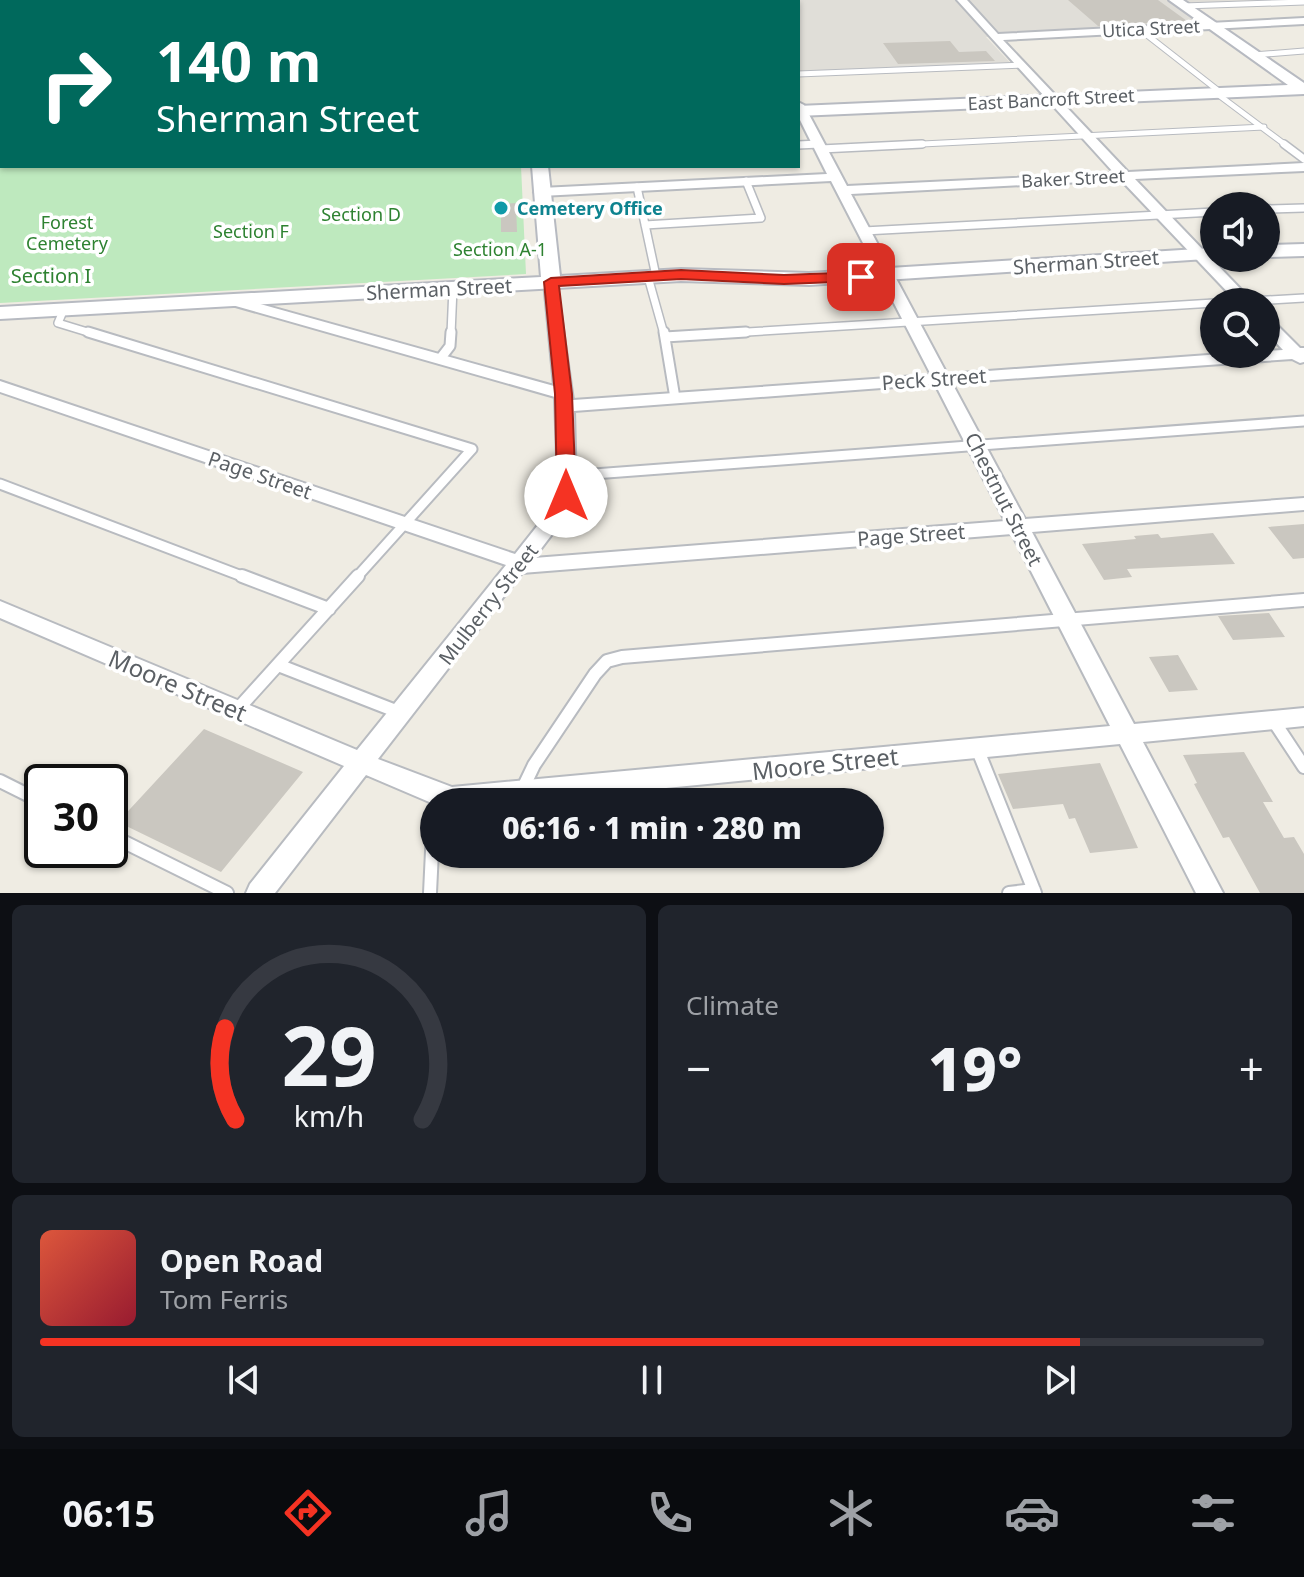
<!DOCTYPE html>
<html lang="en">
<head>
<meta charset="utf-8">
<style>
	:root { --surface:#171b24; --page:#20242c; --text:#f1f3f6; --muted:#9ea1a6; --line:#363941; --accent:#f53323 }
	body { margin:0; font-family:"Noto Sans",sans-serif; background:var(--page); color:var(--text); height:100vh; display:flex; flex-direction:column; font-size:30px; white-space:nowrap }
	* { box-sizing:border-box; margin:0 }
	p { font-size:26px; color:var(--muted) }
	.icon { flex:none; width:44px; height:44px; fill:none; stroke:currentColor; stroke-width:2; stroke-linecap:round; stroke-linejoin:round }
	.map { position:relative; height:893px; overflow:hidden }
	.sheet { display:flex; flex-direction:column; gap:12px; padding:12px; background:#0d0f14; flex:1 }
	.sheet>* { flex:none }
	.hud { position:absolute; left:0px; top:0px; width:800px; height:168px; box-shadow:0 2px 6px #0004; background:#00695c; color:#fff; overflow:hidden }
	.tools { position:absolute; left:1200px; top:192px; display:grid; gap:16px }
	.tools a { display:grid; place-items:center; width:80px; height:80px; border-radius:50%; background:var(--surface); box-shadow:0 2px 6px #0004; font-size:40px }
	.speed { position:absolute; left:24px; top:764px; display:flex; gap:16px; font-size:40px; font-weight:700; text-align:center }
	.speed>* { display:grid; place-content:center; width:104px; height:104px; border-radius:50%; background:var(--surface); box-shadow:0 2px 6px #0004; line-height:1 }
	.speed .limit { border:4px solid #111; border-radius:12px; background:#fff; color:#111 }
	.pin { position:absolute; display:grid; place-items:center; width:68px; height:68px; color:#fff; margin:-34px; border-radius:16px; box-shadow:0 4px 12px #0006 }
	.me { position:absolute; width:88px; margin:-44px; rotate:0deg; stroke-linejoin:round; filter:drop-shadow(0 0 6px #0008) }
	.turn { display:flex; align-items:center; gap:28px; height:168px; padding:0 24px; font-size:36px }
	.turn .icon { width:104px; height:104px; stroke-width:2.5 }
	.turn b { display:block; font-size:56px; line-height:68px }
	.big { font-size:60px; font-weight:800; line-height:1.1 }
	.sheet .card { flex:1; display:flex; flex-direction:column; justify-content:center; gap:12px; min-width:0; padding:0 28px; border-radius:12px; background:var(--page) }
	.sheet .dial { align-items:center; gap:0 }
	.dial svg { height:208px; overflow:visible; fill:none; stroke:var(--line); stroke-width:7; stroke-linecap:round; text-anchor:middle }
	.dial text { fill:var(--text); stroke:none }
	.song { display:flex; align-items:center; gap:24px }
	.cover { width:96px; height:96px; border-radius:12px; background:linear-gradient(135deg,hsl(10 70% 55%),hsl(350 70% 35%)) }
	.played { height:8px; border-radius:4px; background:linear-gradient(90deg,var(--accent) 85%,var(--line) 85%) }
	.keys { display:flex; justify-content:space-around; direction:ltr }
	.heat { display:flex; justify-content:space-between; align-items:center; font-size:44px; direction:ltr }
	.sheet .tiles { flex:1; display:grid; gap:12px; grid-template-columns:1fr 1fr }
	.card:last-child { grid-column:span 2 }
	.trip { position:absolute; left:420px; top:788px; width:464px; height:80px; border-radius:40px; background:var(--surface); box-shadow:0 2px 6px #0004; font-weight:800; line-height:80px; text-align:center }
	.tabs { display:flex; height:128px; justify-content:space-around; align-items:center; background:#090b0e; color:var(--muted) }
	.tabs .icon { width:56px; height:56px }
	.tabs .active { color:var(--accent) }
	.tabs b { font-size:36px; color:var(--text) }
	.map>svg:first-child { display:block }
	.industrial { fill:#e0ded8 }
	.green { fill:#bee9be }
	.building { fill:#cac7c0 }
	.lines { fill:none; stroke-linecap:round; stroke-linejoin:round }
	.lane-far3-casing { stroke:#b8bbc0; stroke-width:7 }
	.lane-far2-casing { stroke:#b8bbc0; stroke-width:10 }
	.lane-far1-casing { stroke:#b8bbc0; stroke-width:13 }
	.lane-casing { stroke:#b8bbc0; stroke-width:16 }
	.street-casing { stroke:#b8bbc0; stroke-width:4 }
	.secondary-casing { stroke:#b7bac1; stroke-width:4 }
	.path { stroke:#96caa5; stroke-width:2; stroke-dasharray:5 2; stroke-linecap:butt }
	.lane-far3 { stroke:#fff; stroke-width:5 }
	.lane-far2 { stroke:#fff; stroke-width:7 }
	.lane-far1 { stroke:#fff; stroke-width:9 }
	.lane { stroke:#fff; stroke-width:12 }
	.street { fill:#fff; fill-rule:evenodd }
	.secondary { fill:#fff; fill-rule:evenodd }
	.route { fill:#f53323; stroke:#9f2117; stroke-width:2 }
	.culture-dot { fill:#0f9aa8; stroke:#fff; stroke-width:3 }
	.labels { text-anchor:middle; dominant-baseline:central; stroke-width:7; stroke-linejoin:round; paint-order:stroke }
	.far-street-label { font-size:18px; fill:#5b6065; stroke:#fff }
	.far-culture-label { font-size:18px; font-weight:bold; fill:#0d838f; stroke:#fff; text-anchor:start }
	.far-park-label { font-size:18px; fill:#2e8231; stroke:#fff }
	.street-label { font-size:20px; fill:#5b6065; stroke:#fff }
	.park-label { font-size:20px; fill:#2e8231; stroke:#fff }
	.near-street-label { font-size:24px; fill:#5b6065; stroke:#fff }
</style>
</head>
<body>
<div class="map">
<svg width="1304" height="893" viewBox="0 0 1304 893">
	<rect width="100%" height="100%" fill="#efece3"/>
	<!-- industrial -->
	<path class="industrial" d="M 707,0 L 1284,0 L 1292,5 L 1193,7 L 1222,29 L 986,37 L 1015,68 L 798,75 L 798,2 Z"/>
	<!-- green -->
	<path class="green" d="M 0,107 L 2,166 L 521,166 L 526,274 L 0,303 Z"/>
	<!-- building -->
	<path class="building" d="M 1068,0 L 1158,0 L 1187,21 L 1098,26 Z
		M 950,41 L 959,52 L 986,51 L 995,61 L 898,64 L 883,43 Z
		M 516,203 L 517,232 L 501,232 L 501,204 Z
		M 1304,524 L 1304,558 L 1293,559 L 1268,527 Z
		M 1213,533 L 1235,564 L 1127,569 L 1132,577 L 1104,580 L 1082,544 L 1136,539 L 1134,536 L 1158,534 L 1161,538 Z
		M 1269,613 L 1285,637 L 1233,640 L 1218,616 Z
		M 1178,655 L 1198,690 L 1169,692 L 1149,657 Z
		M 204,729 L 303,772 L 221,872 L 118,822 Z
		M 1244,752 L 1273,802 L 1263,802 L 1284,838 L 1294,837 L 1304,854 L 1304,893 L 1260,893 L 1229,837 L 1223,838 L 1194,784 L 1197,783 L 1183,755 Z
		M 1100,763 L 1138,848 L 1090,853 L 1075,818 L 1069,819 L 1063,804 L 1013,809 L 998,774 Z"/>
	<g class="lines">
		<defs>
			<path id="lane-far3" d="M 1183,6 L 1304,2
				M 1138,28 L 1220,92
				M 1253,55 L 1304,51
				M 798,74 L 1022,65
				M 1216,93 L 1287,146
				M 798,145 L 819,144
				M 882,146 L 1264,127"/>
			<path id="lane-far2" d="M 1284,144 L 1304,159
				M 798,145 L 819,144
				M 821,149 L 922,144
				M 637,187 L 656,276
				M 1266,209 L 1304,208
				M 645,225 L 761,218 L 746,181
				M 864,231 L 1214,212
				M 648,277 L 664,334
				M 1235,302 L 1304,298
				M 64,309 L 58,323 L 94,334
				M 451,334 L 453,288
				M 714,334 L 1214,303"/>
			<path id="lane-far1" d="M 88,332 L 472,449 L 356,578
				M 664,332 L 675,398
				M 665,337 L 746,332
				M 440,359 L 450,346 L 451,332
				M 567,476 L 1304,421
				M 0,484 L 247,578"/>
			<path id="lane" d="M 242,576 L 329,609
				M 278,665 L 401,713
				M 237,710 L 358,576
				M 1273,720 L 1304,767
				M 977,748 L 1035,893
				M 0,781 L 42,802
				M 523,788 L 534,765 L 595,674 L 607,661 L 622,657 L 1304,600
				M 110,835 L 227,893
				M 430,893 L 434,809
				M 1009,893 L 1034,890"/>
			<path id="street" d="M 957,0 L 967,0 L 998,34 L 1304,18 L 1304,24 L 1003,40 L 1128,172 L 1304,163 L 1304,171 L 1135,179 L 1253,302 L 1237,302 L 1121,180 L 851,194 L 947,374 L 1222,354 L 1266,354 L 1266,351 L 1283,350 L 1266,332 L 1266,318 L 1272,320 L 1300,348 L 1304,348 L 1304,362 L 1300,363 L 1292,359 L 952,383 L 1025,519 L 1304,498 L 1304,510 L 1032,532 L 1134,724 L 1304,708 L 1304,726 L 1143,742 L 1223,893 L 1196,893 L 1120,744 L 522,802 L 434,802 L 434,804 L 366,775 L 275,893 L 246,893 L 250,884 L 344,766 L 0,618 L 0,601 L 357,750 L 506,565 L 0,392 L 0,381 L 515,554 L 553,506 L 558,487 L 555,397 L 225,303 L 225,297 L 235,297 L 554,386 L 544,282 L 551,278 L 556,279 L 573,400 L 931,375 L 831,181 L 541,196 L 534,192 L 541,188 L 827,174 L 798,116 L 798,102 L 804,105 L 847,186 L 1114,173 ZM 935,384 L 1005,521 L 534,558 L 572,508 L 576,487 L 574,411 ZM 1012,534 L 1110,726 L 452,787 L 378,759 L 522,573 Z"/>
			<path id="secondary" d="M 1169,0 L 1183,0 L 1304,83 L 1304,94 L 798,116 L 798,106 L 1288,85 Z
				M 532,166 L 548,166 L 560,276 L 681,269 L 809,273 L 1214,248 L 1214,258 L 1221,258 L 809,285 L 681,281 L 0,319 L 0,307 L 541,277 Z
				M 1304,244 L 1304,256 L 1266,257 L 1266,245 Z"/>
		</defs>
		<!-- lane-far3 casing -->
		<use href="#lane-far3" class="lane-far3-casing"/>
		<!-- lane-far2 casing -->
		<use href="#lane-far2" class="lane-far2-casing"/>
		<!-- lane-far1 casing -->
		<use href="#lane-far1" class="lane-far1-casing"/>
		<!-- lane casing -->
		<use href="#lane" class="lane-casing"/>
		<!-- street casing -->
		<use href="#street" class="street-casing"/>
		<!-- secondary casing -->
		<use href="#secondary" class="secondary-casing"/>
		<!-- path -->
		<path class="path" d="M 54,2 L 75,0
			M 407,2 L 416,0"/>
		<!-- lane-far3 -->
		<use href="#lane-far3" class="lane-far3"/>
		<!-- lane-far2 -->
		<use href="#lane-far2" class="lane-far2"/>
		<!-- lane-far1 -->
		<use href="#lane-far1" class="lane-far1"/>
		<!-- lane -->
		<use href="#lane" class="lane"/>
		<!-- street -->
		<use href="#street" class="street"/>
		<!-- secondary -->
		<use href="#secondary" class="secondary"/>
	</g>
	<!-- route -->
	<path class="route" d="M 681,270 L 784,275 L 861,272 L 869,277 L 861,281 L 784,284 L 681,279 L 559,286 L 572,394 L 576,496 L 573,500 L 560,500 L 557,496 L 555,394 L 544,282 L 551,278 Z"/>
	<!-- markers -->
	<circle class="culture-dot" cx="501" cy="208" r="8"/>
	<g class="labels">
		<!-- far-street labels -->
		<g class="far-street-label">
			<text transform="translate(1151 28) rotate(-3)">Utica Street</text>
			<text transform="translate(1051 99) rotate(-3)">East Bancroft Street</text>
			<text transform="translate(1073 178) rotate(-3)">Baker Street</text>
		</g>
		<!-- far-culture labels -->
		<g class="far-culture-label">
			<text x="517" y="208">Cemetery Office</text>
		</g>
		<!-- far-park labels -->
		<g class="far-park-label">
			<text x="361" y="214">Section D</text>
			<text x="67" y="222">Forest<tspan x="67" dy="21">Cemetery</tspan></text>
			<text x="251" y="231">Section F</text>
			<text x="500" y="249">Section A-1</text>
		</g>
		<!-- street labels -->
		<g class="street-label">
			<text transform="translate(1086 262) rotate(-4)">Sherman Street</text>
			<text transform="translate(439 289) rotate(-3)">Sherman Street</text>
			<text transform="translate(934 379) rotate(-4)">Peck Street</text>
			<text transform="translate(260 475) rotate(19)">Page Street</text>
			<text transform="translate(1004 499) rotate(63)">Chestnut Street</text>
			<text transform="translate(911 535) rotate(-4)">Page Street</text>
			<text transform="translate(488 604) rotate(-52)">Mulberry Street</text>
		</g>
		<!-- park labels -->
		<g class="park-label">
			<text x="51" y="275">Section I</text>
		</g>
		<!-- near-street labels -->
		<g class="near-street-label">
			<text transform="translate(178 685) rotate(23)">Moore Street</text>
			<text transform="translate(825 763) rotate(-6)">Moore Street</text>
		</g>
	</g>
</svg>
<div class="tools">
<a><svg class="icon" aria-label="sound" viewBox="0 0 24 24"><path d="M4 9h4l5-4v14l-5-4H4zM17 9q2 3 0 6"/></svg></a>
<a><svg class="icon" aria-label="search" viewBox="0 0 24 24"><circle cx="10" cy="10" r="6"/><path d="M15 15l6 6"/></svg></a>
</div>
<div class="speed"><div class="limit">30</div></div>
<div class="pin" style="left:861px;top:277px;background:#d93025"><svg class="icon" aria-label="arrive" viewBox="0 0 24 24"><path d="M6 21V4h12l-3 4 3 4H6"/></svg></div>
<svg class="me" style="left:566px;top:496px" viewBox="-20 -20 40 40"><circle r="19" fill="#fff"/><path d="M0-13L10 11 0 6-10 11z" fill="#f53323"/></svg>
<div class="trip">06:16 · 1 min · 280 m</div>
<div class="hud">
<div class="turn"><svg class="icon" aria-label="right" viewBox="0 0 24 24"><path d="M7 20v-9h11M14 6l5 5-5 5"/></svg><div><b>140 m</b>Sherman Street</div></div>
</div>
</div>
<section class="sheet">
<div class="tiles">
<div class="card dial"><svg viewBox="0 0 100 80">
<path d="M14 69A42 42 0 1 1 86 69"/>
<path d="M14 69A42 42 0 0 1 10 34" stroke="#f53323"/>
<text x="50" y="56" font-size="32" font-weight="700">29</text>
<text x="50" y="72" font-size="11">km/h</text>
</svg></div>
<div class="card"><p>Climate</p>
<div class="heat"><a>−</a><b class="big">19°</b><a>+</a></div>
</div>
<div class="card">
<div class="song"><i class="cover"></i><div><b>Open Road</b><p>Tom Ferris</p></div></div>
<div class="played"></div>
<div class="keys"><svg class="icon" aria-label="previous" viewBox="0 0 24 24"><path d="M18 5L8 12l10 7zM5 5v14"/></svg><svg class="icon" aria-label="pause" viewBox="0 0 24 24"><path d="M8 5v14M16 5v14"/></svg><svg class="icon" aria-label="next" viewBox="0 0 24 24"><path d="M6 5l10 7-10 7zM19 5v14"/></svg></div>
</div>
</div>
</section>
<nav class="tabs">
<b>06:15</b>
<svg class="icon active" aria-label="directions" viewBox="0 0 24 24"><path d="M12 3l9 9-9 9-9-9zM9 14v-3h6M13 9l2 2-2 2"/></svg>
<svg class="icon" aria-label="music" viewBox="0 0 24 24"><path d="M9 18V5l10-2v13"/><circle cx="6" cy="18" r="3"/><circle cx="16" cy="16" r="3"/></svg>
<svg class="icon" aria-label="phone" viewBox="0 0 24 24"><path d="M5 4h4l2 5-3 2q2 4 5 5l2-3 5 2v4C11 20 4 13 5 4z"/></svg>
<svg class="icon" aria-label="climate" viewBox="0 0 24 24"><path d="M12 3v18M4 7l16 10M4 17L20 7"/></svg>
<svg class="icon" aria-label="car" viewBox="0 0 24 24"><path d="M5 17H2v-5l4-1 3-4h7l3 4 3 1v5h-3M9 17h6M6 11h13"/><circle cx="7" cy="17" r="2"/><circle cx="17" cy="17" r="2"/></svg>
<svg class="icon" aria-label="filters" viewBox="0 0 24 24"><path d="M4 7h16M4 17h16"/><circle cx="9" cy="7" r="2"/><circle cx="15" cy="17" r="2"/></svg>
</nav>
</body>
</html>
